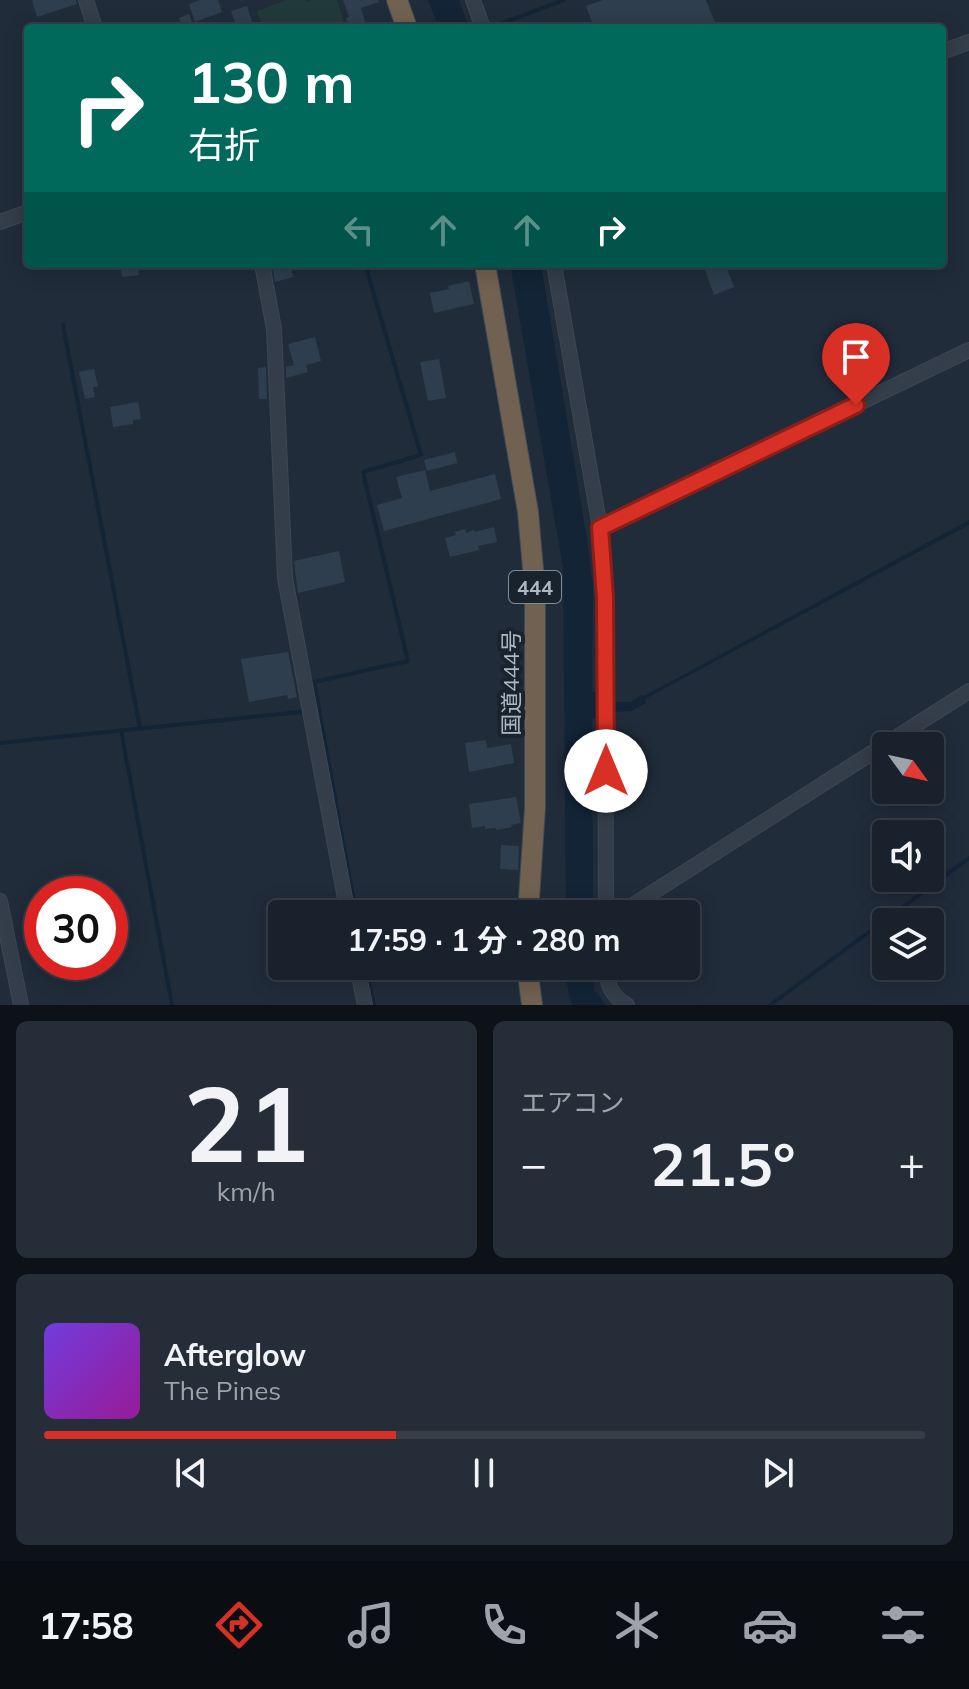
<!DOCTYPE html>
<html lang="ja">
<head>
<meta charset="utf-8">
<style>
	:root { --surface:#18212c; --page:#252e38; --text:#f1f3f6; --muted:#9fa3a9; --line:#363e48; --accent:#d93025 }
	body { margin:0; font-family:Mulish,"Noto Sans JP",sans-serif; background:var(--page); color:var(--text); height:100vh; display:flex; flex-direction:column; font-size:30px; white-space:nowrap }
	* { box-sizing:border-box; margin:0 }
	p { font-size:26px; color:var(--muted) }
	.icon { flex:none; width:44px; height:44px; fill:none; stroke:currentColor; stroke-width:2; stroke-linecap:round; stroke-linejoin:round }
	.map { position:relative; height:1005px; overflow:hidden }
	.side { display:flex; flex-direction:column; gap:16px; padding:16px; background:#0d1218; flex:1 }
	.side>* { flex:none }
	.guide { position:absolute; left:24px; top:24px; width:922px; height:244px; border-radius:8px; box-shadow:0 4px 20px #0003,0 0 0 2px var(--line); background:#00695c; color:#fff; overflow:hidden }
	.needle { width:52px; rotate:123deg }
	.buttons { position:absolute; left:872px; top:732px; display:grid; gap:16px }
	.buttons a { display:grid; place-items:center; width:72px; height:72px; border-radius:8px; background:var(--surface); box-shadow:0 4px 20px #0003,0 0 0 2px var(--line); font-size:40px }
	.speed { position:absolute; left:24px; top:876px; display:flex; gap:16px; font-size:40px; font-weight:700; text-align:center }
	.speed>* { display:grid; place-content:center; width:104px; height:104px; border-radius:50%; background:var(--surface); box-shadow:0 4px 20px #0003,0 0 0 2px var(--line); line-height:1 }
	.speed .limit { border:12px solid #d22; background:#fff; color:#111 }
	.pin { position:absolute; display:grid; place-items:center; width:68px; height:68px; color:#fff; margin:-82px -34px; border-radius:50% 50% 50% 0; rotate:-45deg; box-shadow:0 0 8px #0007 }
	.pin .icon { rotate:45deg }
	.me { position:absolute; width:88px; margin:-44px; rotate:0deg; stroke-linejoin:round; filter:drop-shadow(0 0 6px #0008) }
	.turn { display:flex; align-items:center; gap:28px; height:168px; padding:0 32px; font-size:36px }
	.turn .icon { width:104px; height:104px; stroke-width:2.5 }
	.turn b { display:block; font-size:56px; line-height:68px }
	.lanes { display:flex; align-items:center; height:76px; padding:0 32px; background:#0003; justify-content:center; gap:40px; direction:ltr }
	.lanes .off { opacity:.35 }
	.big { font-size:60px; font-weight:700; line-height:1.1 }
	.side .tile { flex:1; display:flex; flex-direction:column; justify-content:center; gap:12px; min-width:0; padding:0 28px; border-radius:12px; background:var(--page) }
	.side .dial { align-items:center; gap:0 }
	.dial b { font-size:104px; line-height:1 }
	.song { display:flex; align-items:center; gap:24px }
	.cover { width:96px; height:96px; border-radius:12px; background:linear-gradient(135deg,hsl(260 70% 55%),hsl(300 70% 35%)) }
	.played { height:8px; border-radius:4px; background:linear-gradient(90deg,var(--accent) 40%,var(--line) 40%) }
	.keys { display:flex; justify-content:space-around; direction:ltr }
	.heat { display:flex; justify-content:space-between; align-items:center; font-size:44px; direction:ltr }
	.side .tiles { flex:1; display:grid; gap:16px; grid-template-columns:1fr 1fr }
	.tile:last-child { grid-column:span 2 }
	.trip { position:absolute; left:268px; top:900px; width:432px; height:80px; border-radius:8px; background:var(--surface); box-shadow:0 4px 20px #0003,0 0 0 2px var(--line); font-weight:700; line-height:80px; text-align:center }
	.tab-bar { display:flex; height:128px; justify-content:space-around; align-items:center; background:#0a0d12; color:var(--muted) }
	.tab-bar .icon { width:56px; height:56px }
	.tab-bar .current { color:var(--accent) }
	.tab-bar b { font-size:36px; color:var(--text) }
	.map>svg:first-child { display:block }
	.green { fill:#22393b }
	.water { fill:#132437 }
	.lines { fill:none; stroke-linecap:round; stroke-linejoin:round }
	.stream { stroke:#132437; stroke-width:4 }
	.building { fill:#2e3e4e }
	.minor-casing { stroke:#3d4753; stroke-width:16 }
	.highway-casing { stroke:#3e4954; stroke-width:22 }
	.minor { stroke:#333e4a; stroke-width:14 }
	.highway { stroke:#706150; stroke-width:20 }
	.route-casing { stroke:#8d1f18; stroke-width:20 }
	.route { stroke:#d93025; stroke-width:14 }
	.labels { text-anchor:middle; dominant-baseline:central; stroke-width:8; stroke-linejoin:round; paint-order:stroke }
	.shield { fill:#19232e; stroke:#818c98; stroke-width:2 }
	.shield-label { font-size:20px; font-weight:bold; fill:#aeb9c6 }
	.street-label { font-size:22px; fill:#aeb9c6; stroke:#19232e }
</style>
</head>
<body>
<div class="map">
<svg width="969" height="1005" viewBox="0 0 969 1005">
	<rect width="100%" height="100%" fill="#202c3a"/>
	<!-- green -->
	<path class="green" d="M 287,0 L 306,0 L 307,2 L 312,0 L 337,0 L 346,28 L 263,28 L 257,11 Z"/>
	<!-- water -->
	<path class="water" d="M 428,0 L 459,0 L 469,28 L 439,28 Z
		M 510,264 L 541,264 L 588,545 L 593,588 L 592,691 L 597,693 L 597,704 L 612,705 L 613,702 L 631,702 L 641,695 L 644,696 L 969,520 L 969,525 L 645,699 L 646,703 L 631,711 L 613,712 L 612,708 L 597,709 L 597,716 L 592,719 L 593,914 L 566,914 L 563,567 Z
		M 566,966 L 594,966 L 594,990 L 606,1005 L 572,1005 L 567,984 Z"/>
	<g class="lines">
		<!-- stream -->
		<path class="stream" d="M 490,28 L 564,0
			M 63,325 L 140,728
			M 121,730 L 172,1005
			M 0,743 L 301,712
			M 356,914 L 314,682 L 408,661 L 363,472 L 421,455 L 365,264
			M 366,966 L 374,1005
			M 770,1005 L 969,858"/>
	</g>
	<!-- building -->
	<path class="building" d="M 32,0 L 76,0 L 77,4 L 37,17 Z
		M 200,0 L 218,0 L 222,12 L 195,22 L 189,4 Z
		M 343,0 L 378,0 L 379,2 L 361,8 L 367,28 L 349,28 L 346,18 L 349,17 Z
		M 603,0 L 706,0 L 717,28 L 594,28 L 586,6 Z
		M 247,6 L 254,28 L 237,28 L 231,11 Z
		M 189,14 L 194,28 L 182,28 L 179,18 Z
		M 120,264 L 137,264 L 139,275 L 122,277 Z
		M 272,264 L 290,264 L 293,277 L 275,282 Z
		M 703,264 L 725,264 L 734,287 L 714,295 Z
		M 469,281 L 474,304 L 434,313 L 430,293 L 449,289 L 448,286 Z
		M 315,337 L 321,361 L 306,365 L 308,372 L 286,378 L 286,367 L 294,365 L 288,344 Z
		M 439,359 L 446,398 L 428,401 L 420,362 Z
		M 266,367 L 267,399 L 259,399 L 258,368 Z
		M 94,369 L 98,386 L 93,387 L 95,397 L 85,399 L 79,372 Z
		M 138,402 L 141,419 L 133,420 L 133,424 L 113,427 L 110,407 Z
		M 455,452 L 457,463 L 427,471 L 424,460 Z
		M 425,470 L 430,491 L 495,474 L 501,499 L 384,531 L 377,505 L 402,498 L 396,477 Z
		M 494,527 L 497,542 L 478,546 L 479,550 L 450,557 L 445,538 L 456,535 L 455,532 L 465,529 L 466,533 L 474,530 L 475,532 Z
		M 339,551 L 345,582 L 298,593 L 294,561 Z
		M 288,652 L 297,697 L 288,699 L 287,695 L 249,702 L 241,659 Z
		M 486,740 L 487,748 L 511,744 L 514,763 L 469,772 L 465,743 Z
		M 516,797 L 521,823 L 511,825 L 512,827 L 496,830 L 496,828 L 485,829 L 485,826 L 472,828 L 469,804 Z
		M 501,845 L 519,846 L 518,870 L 500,869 Z"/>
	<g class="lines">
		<defs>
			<path id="minor" d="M 86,0 L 95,28
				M 473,0 L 483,28
				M 942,52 L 969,42
				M 0,222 L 28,212
				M 262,264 L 274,329 L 285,578 L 348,914
				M 554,264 L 600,528
				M 0,901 L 21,1005
				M 606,914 L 605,598 L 600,528 L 969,350
				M 619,914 L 969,691
				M 357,966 L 365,1005
				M 606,966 C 606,983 611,996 627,1005"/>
			<path id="highway" d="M 397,0 L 407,28
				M 485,264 L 528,512 L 535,591 L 535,808 L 528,914
				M 527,966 L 532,1005"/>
		</defs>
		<!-- minor casing -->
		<use href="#minor" class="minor-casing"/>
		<!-- highway casing -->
		<use href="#highway" class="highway-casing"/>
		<!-- minor -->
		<use href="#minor" class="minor"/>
		<!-- highway -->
		<use href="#highway" class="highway"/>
	</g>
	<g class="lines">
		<defs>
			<path id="route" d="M 606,771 L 605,598 L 600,528 L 856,405"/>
		</defs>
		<!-- route casing -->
		<use href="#route" class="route-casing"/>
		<!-- route -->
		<use href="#route" class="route"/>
	</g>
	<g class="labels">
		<!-- shield labels -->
		<rect class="shield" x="509" y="571" width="52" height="32" rx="6"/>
		<g class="shield-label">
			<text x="535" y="587">444</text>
		</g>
		<!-- street labels -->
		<g class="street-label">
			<text transform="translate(511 683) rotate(-90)">国道444号</text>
		</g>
	</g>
</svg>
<div class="buttons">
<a><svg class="needle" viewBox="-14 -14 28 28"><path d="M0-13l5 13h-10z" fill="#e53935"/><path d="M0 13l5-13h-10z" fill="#9fa3a9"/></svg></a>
<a><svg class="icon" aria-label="sound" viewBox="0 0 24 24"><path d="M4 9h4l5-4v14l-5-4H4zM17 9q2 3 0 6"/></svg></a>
<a><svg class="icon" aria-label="layers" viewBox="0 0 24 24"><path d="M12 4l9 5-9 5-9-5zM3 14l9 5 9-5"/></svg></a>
</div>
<div class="speed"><div class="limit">30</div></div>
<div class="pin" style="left:856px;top:405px;background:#d93025"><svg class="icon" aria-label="arrive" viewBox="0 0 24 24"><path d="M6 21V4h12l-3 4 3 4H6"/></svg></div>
<svg class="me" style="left:606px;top:771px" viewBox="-20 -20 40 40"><circle r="19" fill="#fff"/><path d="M0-13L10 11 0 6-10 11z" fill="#d93025"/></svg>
<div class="trip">17:59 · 1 分 · 280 m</div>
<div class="guide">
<div class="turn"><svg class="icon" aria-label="right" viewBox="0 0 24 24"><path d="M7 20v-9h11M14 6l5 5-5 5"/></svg><div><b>130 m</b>右折</div></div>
<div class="lanes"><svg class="icon off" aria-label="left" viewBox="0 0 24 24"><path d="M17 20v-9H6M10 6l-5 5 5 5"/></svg><svg class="icon off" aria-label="ahead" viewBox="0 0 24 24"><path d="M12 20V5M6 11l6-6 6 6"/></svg><svg class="icon off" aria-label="ahead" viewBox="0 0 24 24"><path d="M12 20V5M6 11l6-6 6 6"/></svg><svg class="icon" aria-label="right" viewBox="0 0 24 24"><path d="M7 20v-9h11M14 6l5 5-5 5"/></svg></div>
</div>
</div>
<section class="side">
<div class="tiles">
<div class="tile dial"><b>21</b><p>km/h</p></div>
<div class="tile"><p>エアコン</p>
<div class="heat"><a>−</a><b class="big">21.5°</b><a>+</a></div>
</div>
<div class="tile">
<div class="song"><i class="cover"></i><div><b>Afterglow</b><p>The Pines</p></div></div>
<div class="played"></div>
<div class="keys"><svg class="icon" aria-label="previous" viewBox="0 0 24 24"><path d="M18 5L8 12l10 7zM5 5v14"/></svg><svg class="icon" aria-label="pause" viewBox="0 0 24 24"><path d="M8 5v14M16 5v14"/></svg><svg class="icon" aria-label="next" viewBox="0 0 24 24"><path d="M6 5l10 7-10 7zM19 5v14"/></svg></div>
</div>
</div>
</section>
<nav class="tab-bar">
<b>17:58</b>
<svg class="icon current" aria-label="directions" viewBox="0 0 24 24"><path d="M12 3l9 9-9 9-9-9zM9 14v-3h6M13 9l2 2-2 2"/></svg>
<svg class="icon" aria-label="music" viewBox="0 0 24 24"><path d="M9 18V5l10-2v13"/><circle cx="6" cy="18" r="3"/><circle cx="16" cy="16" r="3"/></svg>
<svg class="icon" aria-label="phone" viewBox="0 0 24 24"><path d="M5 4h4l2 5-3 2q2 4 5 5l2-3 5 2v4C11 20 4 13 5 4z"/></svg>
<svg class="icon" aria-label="climate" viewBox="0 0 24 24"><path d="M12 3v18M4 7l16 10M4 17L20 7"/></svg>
<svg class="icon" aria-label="car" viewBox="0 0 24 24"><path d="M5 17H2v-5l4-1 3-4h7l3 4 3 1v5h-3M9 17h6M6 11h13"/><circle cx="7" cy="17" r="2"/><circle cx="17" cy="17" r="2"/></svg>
<svg class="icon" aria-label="filters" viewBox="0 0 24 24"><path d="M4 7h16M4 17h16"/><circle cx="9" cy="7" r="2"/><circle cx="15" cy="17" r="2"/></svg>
</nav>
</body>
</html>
